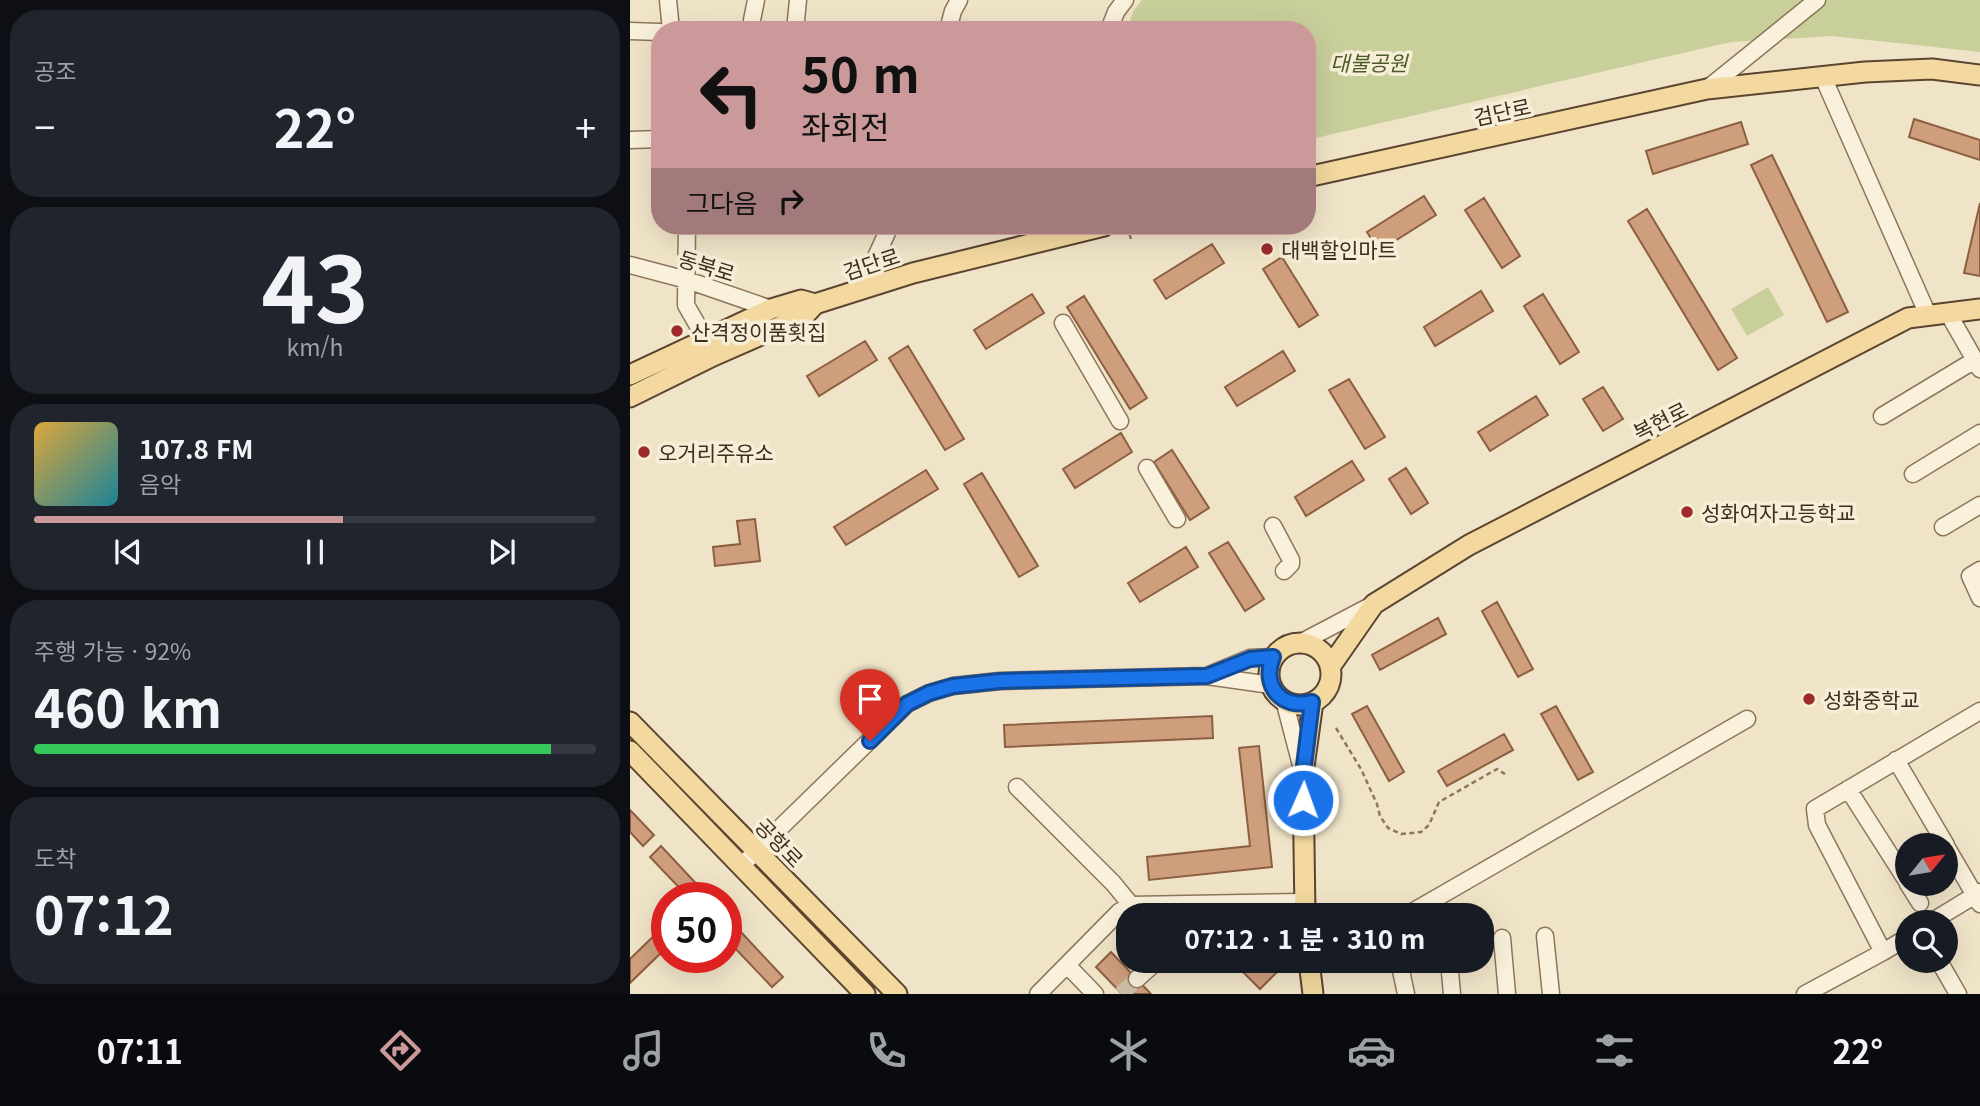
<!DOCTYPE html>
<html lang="ko">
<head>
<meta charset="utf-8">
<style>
	:root { --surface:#171b24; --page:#20242c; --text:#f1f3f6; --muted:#9ea1a6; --line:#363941; --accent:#cc999b }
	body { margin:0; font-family:Georgia,"Noto Sans KR",serif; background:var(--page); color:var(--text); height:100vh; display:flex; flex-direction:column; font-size:26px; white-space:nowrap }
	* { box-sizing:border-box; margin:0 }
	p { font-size:23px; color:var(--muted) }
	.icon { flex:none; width:38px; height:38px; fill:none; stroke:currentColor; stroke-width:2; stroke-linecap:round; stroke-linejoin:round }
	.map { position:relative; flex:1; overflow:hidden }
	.sheet { display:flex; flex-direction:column; gap:10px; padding:10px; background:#0d0f14; width:630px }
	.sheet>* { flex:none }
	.hud { position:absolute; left:21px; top:21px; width:665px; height:214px; border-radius:28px; box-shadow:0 7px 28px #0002; background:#cc999b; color:#111; overflow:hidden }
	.needle { width:46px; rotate:60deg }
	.tools { position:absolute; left:1265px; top:833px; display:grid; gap:14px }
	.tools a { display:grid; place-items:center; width:63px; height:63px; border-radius:50%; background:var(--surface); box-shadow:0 7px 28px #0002; font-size:35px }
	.speed { position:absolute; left:21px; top:882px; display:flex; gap:14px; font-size:35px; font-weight:700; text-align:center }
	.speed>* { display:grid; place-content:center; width:91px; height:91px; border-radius:50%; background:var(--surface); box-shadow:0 7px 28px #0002; line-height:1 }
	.speed .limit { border:10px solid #d22; background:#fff; color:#111 }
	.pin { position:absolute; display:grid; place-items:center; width:60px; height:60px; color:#fff; margin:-72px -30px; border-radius:50% 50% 50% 0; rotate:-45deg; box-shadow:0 0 7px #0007 }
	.pin .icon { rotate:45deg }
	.me { position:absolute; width:77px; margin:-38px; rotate:2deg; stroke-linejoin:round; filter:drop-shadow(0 0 5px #0008) }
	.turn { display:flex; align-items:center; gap:24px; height:147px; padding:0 35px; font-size:32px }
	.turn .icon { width:91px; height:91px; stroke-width:2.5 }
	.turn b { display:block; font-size:49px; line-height:60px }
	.then { display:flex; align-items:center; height:66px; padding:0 35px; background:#0003; gap:14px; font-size:26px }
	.big { font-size:52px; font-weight:700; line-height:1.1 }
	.sheet .tile { flex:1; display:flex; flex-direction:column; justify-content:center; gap:10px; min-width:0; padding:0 24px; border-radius:28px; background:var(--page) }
	.sheet .dial { align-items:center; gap:0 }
	.dial b { font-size:91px; line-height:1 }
	.song { display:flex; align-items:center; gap:21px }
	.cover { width:84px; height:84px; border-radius:10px; background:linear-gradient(135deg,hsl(40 70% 55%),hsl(190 70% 35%)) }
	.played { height:7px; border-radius:4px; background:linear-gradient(90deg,var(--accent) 55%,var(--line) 55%) }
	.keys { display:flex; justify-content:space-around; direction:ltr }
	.heat { display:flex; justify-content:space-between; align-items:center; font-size:38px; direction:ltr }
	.charge { height:10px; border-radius:5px; background:linear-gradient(90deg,#34c759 92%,var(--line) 0) }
	.trip { position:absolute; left:486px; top:903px; width:378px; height:70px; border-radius:28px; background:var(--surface); box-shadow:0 7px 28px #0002; font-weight:700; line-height:70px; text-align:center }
	.dock { display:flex; height:112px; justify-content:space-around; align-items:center; background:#090b0e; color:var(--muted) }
	.dock .icon { width:49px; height:49px }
	.dock .active { color:var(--accent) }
	.dock b { font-size:32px; color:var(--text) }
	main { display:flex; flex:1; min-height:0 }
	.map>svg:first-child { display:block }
	.green { fill:#c9cf9b }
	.building { fill:#cf9f7d; stroke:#8d5f41; stroke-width:2 }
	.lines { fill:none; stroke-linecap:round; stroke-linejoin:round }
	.minor-tunnel { stroke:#ccc0a6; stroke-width:16; stroke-dasharray:16 8; stroke-linecap:butt }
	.minor-casing { stroke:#8d765c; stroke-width:19 }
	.major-casing { stroke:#5b4430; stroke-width:23 }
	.path { stroke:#8d765c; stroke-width:2.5; stroke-dasharray:5 3.5; stroke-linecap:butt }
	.minor { stroke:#faf1dc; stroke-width:16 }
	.major { stroke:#f3d9a0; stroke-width:19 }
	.route-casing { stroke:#114b97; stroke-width:18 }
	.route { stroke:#1a73e8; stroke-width:12 }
	.poi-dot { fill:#9e2a2b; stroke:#f7eed8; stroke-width:2.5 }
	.labels { text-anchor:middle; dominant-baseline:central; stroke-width:7; stroke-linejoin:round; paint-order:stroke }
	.park-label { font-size:21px; font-style:italic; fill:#4d5a26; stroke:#f7eed8 }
	.street-label { font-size:21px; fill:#3d2e20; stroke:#f7eed8 }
	.poi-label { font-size:21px; fill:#3d2e20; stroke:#f7eed8; text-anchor:start }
</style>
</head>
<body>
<main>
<section class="sheet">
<div class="tile"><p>공조</p>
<div class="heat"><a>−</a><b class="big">22°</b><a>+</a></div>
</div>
<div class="tile dial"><b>43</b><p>km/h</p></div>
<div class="tile">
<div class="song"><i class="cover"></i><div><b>107.8 FM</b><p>음악</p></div></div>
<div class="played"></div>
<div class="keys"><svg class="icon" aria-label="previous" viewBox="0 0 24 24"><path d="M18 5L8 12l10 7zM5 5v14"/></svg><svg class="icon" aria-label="pause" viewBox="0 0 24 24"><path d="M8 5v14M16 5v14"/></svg><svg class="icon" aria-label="next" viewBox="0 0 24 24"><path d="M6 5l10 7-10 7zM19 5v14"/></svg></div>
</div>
<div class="tile"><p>주행 가능 · 92%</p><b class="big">460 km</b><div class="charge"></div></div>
<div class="tile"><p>도착</p><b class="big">07:12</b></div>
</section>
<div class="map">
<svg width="1350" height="994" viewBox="0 0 1350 994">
	<rect width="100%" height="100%" fill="#f0e4c8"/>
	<!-- green -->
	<path class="green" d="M 512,0 L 1350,0 L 1350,52 L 1202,36 L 1101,42 L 677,140 L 677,30 L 498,30 L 503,11 Z
		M 1138,287 L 1154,315 L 1117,336 L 1101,309 Z"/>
	<!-- building -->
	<path class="building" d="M 1284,119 L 1350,140 L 1350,160 L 1279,137 Z
		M 1111,122 L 1118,144 L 1023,174 L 1016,151 Z
		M 1142,155 L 1218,312 L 1197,322 L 1121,165 Z
		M 794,196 L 806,215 L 749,251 L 737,232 Z
		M 854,198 L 890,256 L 872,268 L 835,210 Z
		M 1350,203 L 1350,276 L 1334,273 Z
		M 1017,209 L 1107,358 L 1088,370 L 998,221 Z
		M 582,244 L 594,263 L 536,299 L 524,280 Z
		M 652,257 L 688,315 L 669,327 L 633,269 Z
		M 851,291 L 863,311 L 805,346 L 794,327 Z
		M 402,294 L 414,313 L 356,349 L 344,330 Z
		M 913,294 L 949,352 L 930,364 L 894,306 Z
		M 454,296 L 517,398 L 500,409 L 437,307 Z
		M 235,341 L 247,360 L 189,396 L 177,376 Z
		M 278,346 L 334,439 L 315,450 L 259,358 Z
		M 653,351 L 665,371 L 607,406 L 595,387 Z
		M 719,379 L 755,437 L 735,449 L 699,390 Z
		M 973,387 L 993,419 L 973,431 L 953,399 Z
		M 906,396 L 918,415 L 860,451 L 848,432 Z
		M 491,433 L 502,452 L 445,488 L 433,469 Z
		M 542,450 L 579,508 L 560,520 L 524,462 Z
		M 722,461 L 734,480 L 676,516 L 665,497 Z
		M 776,468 L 798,503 L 781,514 L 759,479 Z
		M 296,470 L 308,489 L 216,545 L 204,527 Z
		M 352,473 L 408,566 L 389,577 L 334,484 Z
		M 125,519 L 130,561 L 85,566 L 83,547 L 110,544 L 107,521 Z
		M 598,542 L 634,599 L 615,611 L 579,553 Z
		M 556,547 L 568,567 L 510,602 L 498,583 Z
		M 867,602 L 903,669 L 888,677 L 852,611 Z
		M 808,618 L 816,634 L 750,670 L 742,655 Z
		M 737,706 L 774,772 L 759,781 L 722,714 Z
		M 926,706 L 963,772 L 948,780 L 911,714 Z
		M 582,716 L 583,738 L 375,747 L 374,725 Z
		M 874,734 L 883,750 L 817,786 L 808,771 Z
		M 629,746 L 642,867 L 519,880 L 517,857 L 620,846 L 609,748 Z
		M 0,810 L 24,835 L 13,846 L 0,832 Z
		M 31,846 L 74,892 L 68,898 L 59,898 L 20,857 Z
		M 37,923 L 37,947 L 0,983 L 0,959 Z
		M 110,931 L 153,977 L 142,987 L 99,942 Z
		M 481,952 L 521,994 L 492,994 L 466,967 Z
		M 602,961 L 633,961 L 646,973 L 630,989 Z"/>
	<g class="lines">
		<!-- minor-tunnel -->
		<path class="minor-tunnel" d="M 491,994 L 507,979"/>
		<defs>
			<path id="minor" d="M 38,0 L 41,30
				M 122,20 L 126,0
				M 165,30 L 168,0
				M 318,30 L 323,11 L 329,0
				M 479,30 L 486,12 L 495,0
				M 0,31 L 30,32
				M 1193,77 L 1298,315
				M 1077,89 L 1187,0
				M 0,140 L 30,139
				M 57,226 L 56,305 L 76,340
				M 0,265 L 57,280 L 141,309
				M 231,290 L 260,226
				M 1318,313 L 1350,369
				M 433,323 L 490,421
				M 1252,416 L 1345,360
				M 517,468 L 547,519
				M 1283,474 L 1350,433
				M 643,526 L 661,560 L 661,564 L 654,571
				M 1313,527 L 1350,505
				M 1350,570 L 1340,576 L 1350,598
				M 670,643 L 744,604
				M 579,675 L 620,658 L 644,657
				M 654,700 L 672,769
				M 1266,760 L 1316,845
				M 387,787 L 483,883 L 501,905
				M 1218,789 L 1278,883
				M 1316,846 L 1350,904
				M 111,866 L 277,704 L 299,693 L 323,686 L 370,681 L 577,676 L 641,685
				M 1278,884 L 1290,903
				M 777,915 L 1117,719
				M 1301,922 L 1350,892
				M 915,936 L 921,994
				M 872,938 L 877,994
				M 1253,952 L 1278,937
				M 769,961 L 776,994
				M 819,961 L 822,994
				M 1309,961 L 1328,994
				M 437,965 L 465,994
				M 507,979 L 527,961
				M 408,994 L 489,912 L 501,905 L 674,902
				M 1175,994 L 1253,952 L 1187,825 L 1185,809 L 1350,711"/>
			<path id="major" d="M 677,177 L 1077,89 L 1235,72 L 1302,69 L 1350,75
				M 0,375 L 141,309 L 171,300 L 185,304
				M 0,397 L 83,356 L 174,316 L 185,304 L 283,273 L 474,226
				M639 674a31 31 0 1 1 62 0a31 31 0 1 1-62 0Z
				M 700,667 L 744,604 L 839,545 L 1278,318 L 1350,309
				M 0,722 L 267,994
				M 0,751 L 235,994
				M 675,915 L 673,774 L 683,702
				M 679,961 L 683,994"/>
		</defs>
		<!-- minor casing -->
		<use href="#minor" class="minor-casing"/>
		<!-- major casing -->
		<use href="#major" class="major-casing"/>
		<!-- path -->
		<path class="path" d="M 497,226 L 501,239
			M 706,728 L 731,769 L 747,804 L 750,816 L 758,828 L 771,834 L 791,832 L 799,825 L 809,802 L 867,769 L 875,774"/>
		<!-- minor -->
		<use href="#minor" class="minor"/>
		<!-- major -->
		<use href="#major" class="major"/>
	</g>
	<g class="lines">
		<defs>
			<path id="route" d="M 240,741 L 277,704 L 299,693 L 323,686 L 370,681 L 577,676 L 620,659 L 643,657 C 631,686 652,710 682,702 L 673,774 L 673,800"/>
		</defs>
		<!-- route casing -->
		<use href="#route" class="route-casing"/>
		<!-- route -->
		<use href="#route" class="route"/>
	</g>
	<!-- markers -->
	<g class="poi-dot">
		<circle cx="637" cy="249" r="7"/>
		<circle cx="47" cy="331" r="7"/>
		<circle cx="14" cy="452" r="7"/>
		<circle cx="1057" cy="512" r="7"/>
		<circle cx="1179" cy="699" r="7"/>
	</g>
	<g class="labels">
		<!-- park labels -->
		<g class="park-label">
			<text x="739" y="62">대불공원</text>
		</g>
		<!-- street labels -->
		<g class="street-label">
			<text transform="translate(872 111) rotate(-12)">검단로</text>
			<text transform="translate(241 263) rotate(-18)">검단로</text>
			<text transform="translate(77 265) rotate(17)">동북로</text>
			<text transform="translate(1030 420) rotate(-27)">복현로</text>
			<text transform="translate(150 842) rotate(46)">공항로</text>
		</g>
		<!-- poi labels -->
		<g class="poi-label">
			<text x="651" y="249">대백할인마트</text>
			<text x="61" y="331">산격정이품횟집</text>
			<text x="28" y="452">오거리주유소</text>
			<text x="1071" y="512">성화여자고등학교</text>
			<text x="1193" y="699">성화중학교</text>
		</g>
	</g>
</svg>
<div class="tools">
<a><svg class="needle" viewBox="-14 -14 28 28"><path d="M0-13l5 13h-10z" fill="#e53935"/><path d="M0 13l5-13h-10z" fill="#9ea1a6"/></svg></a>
<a><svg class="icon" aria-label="search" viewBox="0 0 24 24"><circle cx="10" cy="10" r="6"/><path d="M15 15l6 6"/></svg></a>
</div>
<div class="speed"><div class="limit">50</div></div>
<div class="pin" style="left:240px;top:741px;background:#d93025"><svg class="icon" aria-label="arrive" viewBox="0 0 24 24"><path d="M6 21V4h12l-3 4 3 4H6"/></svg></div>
<svg class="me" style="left:673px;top:800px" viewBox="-20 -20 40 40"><circle r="17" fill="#1a73e8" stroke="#fff" stroke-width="3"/><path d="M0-11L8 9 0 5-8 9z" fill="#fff"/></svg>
<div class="trip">07:12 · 1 분 · 310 m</div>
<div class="hud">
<div class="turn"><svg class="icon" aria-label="left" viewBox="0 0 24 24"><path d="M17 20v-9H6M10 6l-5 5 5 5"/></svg><div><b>50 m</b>좌회전</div></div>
<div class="then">그다음<svg class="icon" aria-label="right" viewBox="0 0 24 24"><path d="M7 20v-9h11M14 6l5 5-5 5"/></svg></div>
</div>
</div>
</main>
<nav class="dock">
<b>07:11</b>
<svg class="icon active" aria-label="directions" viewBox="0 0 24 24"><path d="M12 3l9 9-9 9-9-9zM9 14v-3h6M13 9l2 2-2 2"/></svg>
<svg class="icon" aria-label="music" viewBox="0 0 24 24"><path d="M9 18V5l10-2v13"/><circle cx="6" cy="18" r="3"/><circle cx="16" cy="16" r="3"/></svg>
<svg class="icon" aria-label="phone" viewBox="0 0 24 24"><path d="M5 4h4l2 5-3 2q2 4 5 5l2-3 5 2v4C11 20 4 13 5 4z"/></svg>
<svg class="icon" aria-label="climate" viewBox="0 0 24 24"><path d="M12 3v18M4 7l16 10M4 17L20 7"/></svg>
<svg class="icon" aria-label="car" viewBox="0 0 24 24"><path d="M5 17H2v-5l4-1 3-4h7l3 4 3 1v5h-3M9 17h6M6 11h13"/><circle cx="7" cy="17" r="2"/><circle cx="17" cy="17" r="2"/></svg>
<svg class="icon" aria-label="filters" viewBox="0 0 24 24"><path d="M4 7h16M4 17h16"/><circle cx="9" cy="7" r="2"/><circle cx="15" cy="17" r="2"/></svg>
<b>22°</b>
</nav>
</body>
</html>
